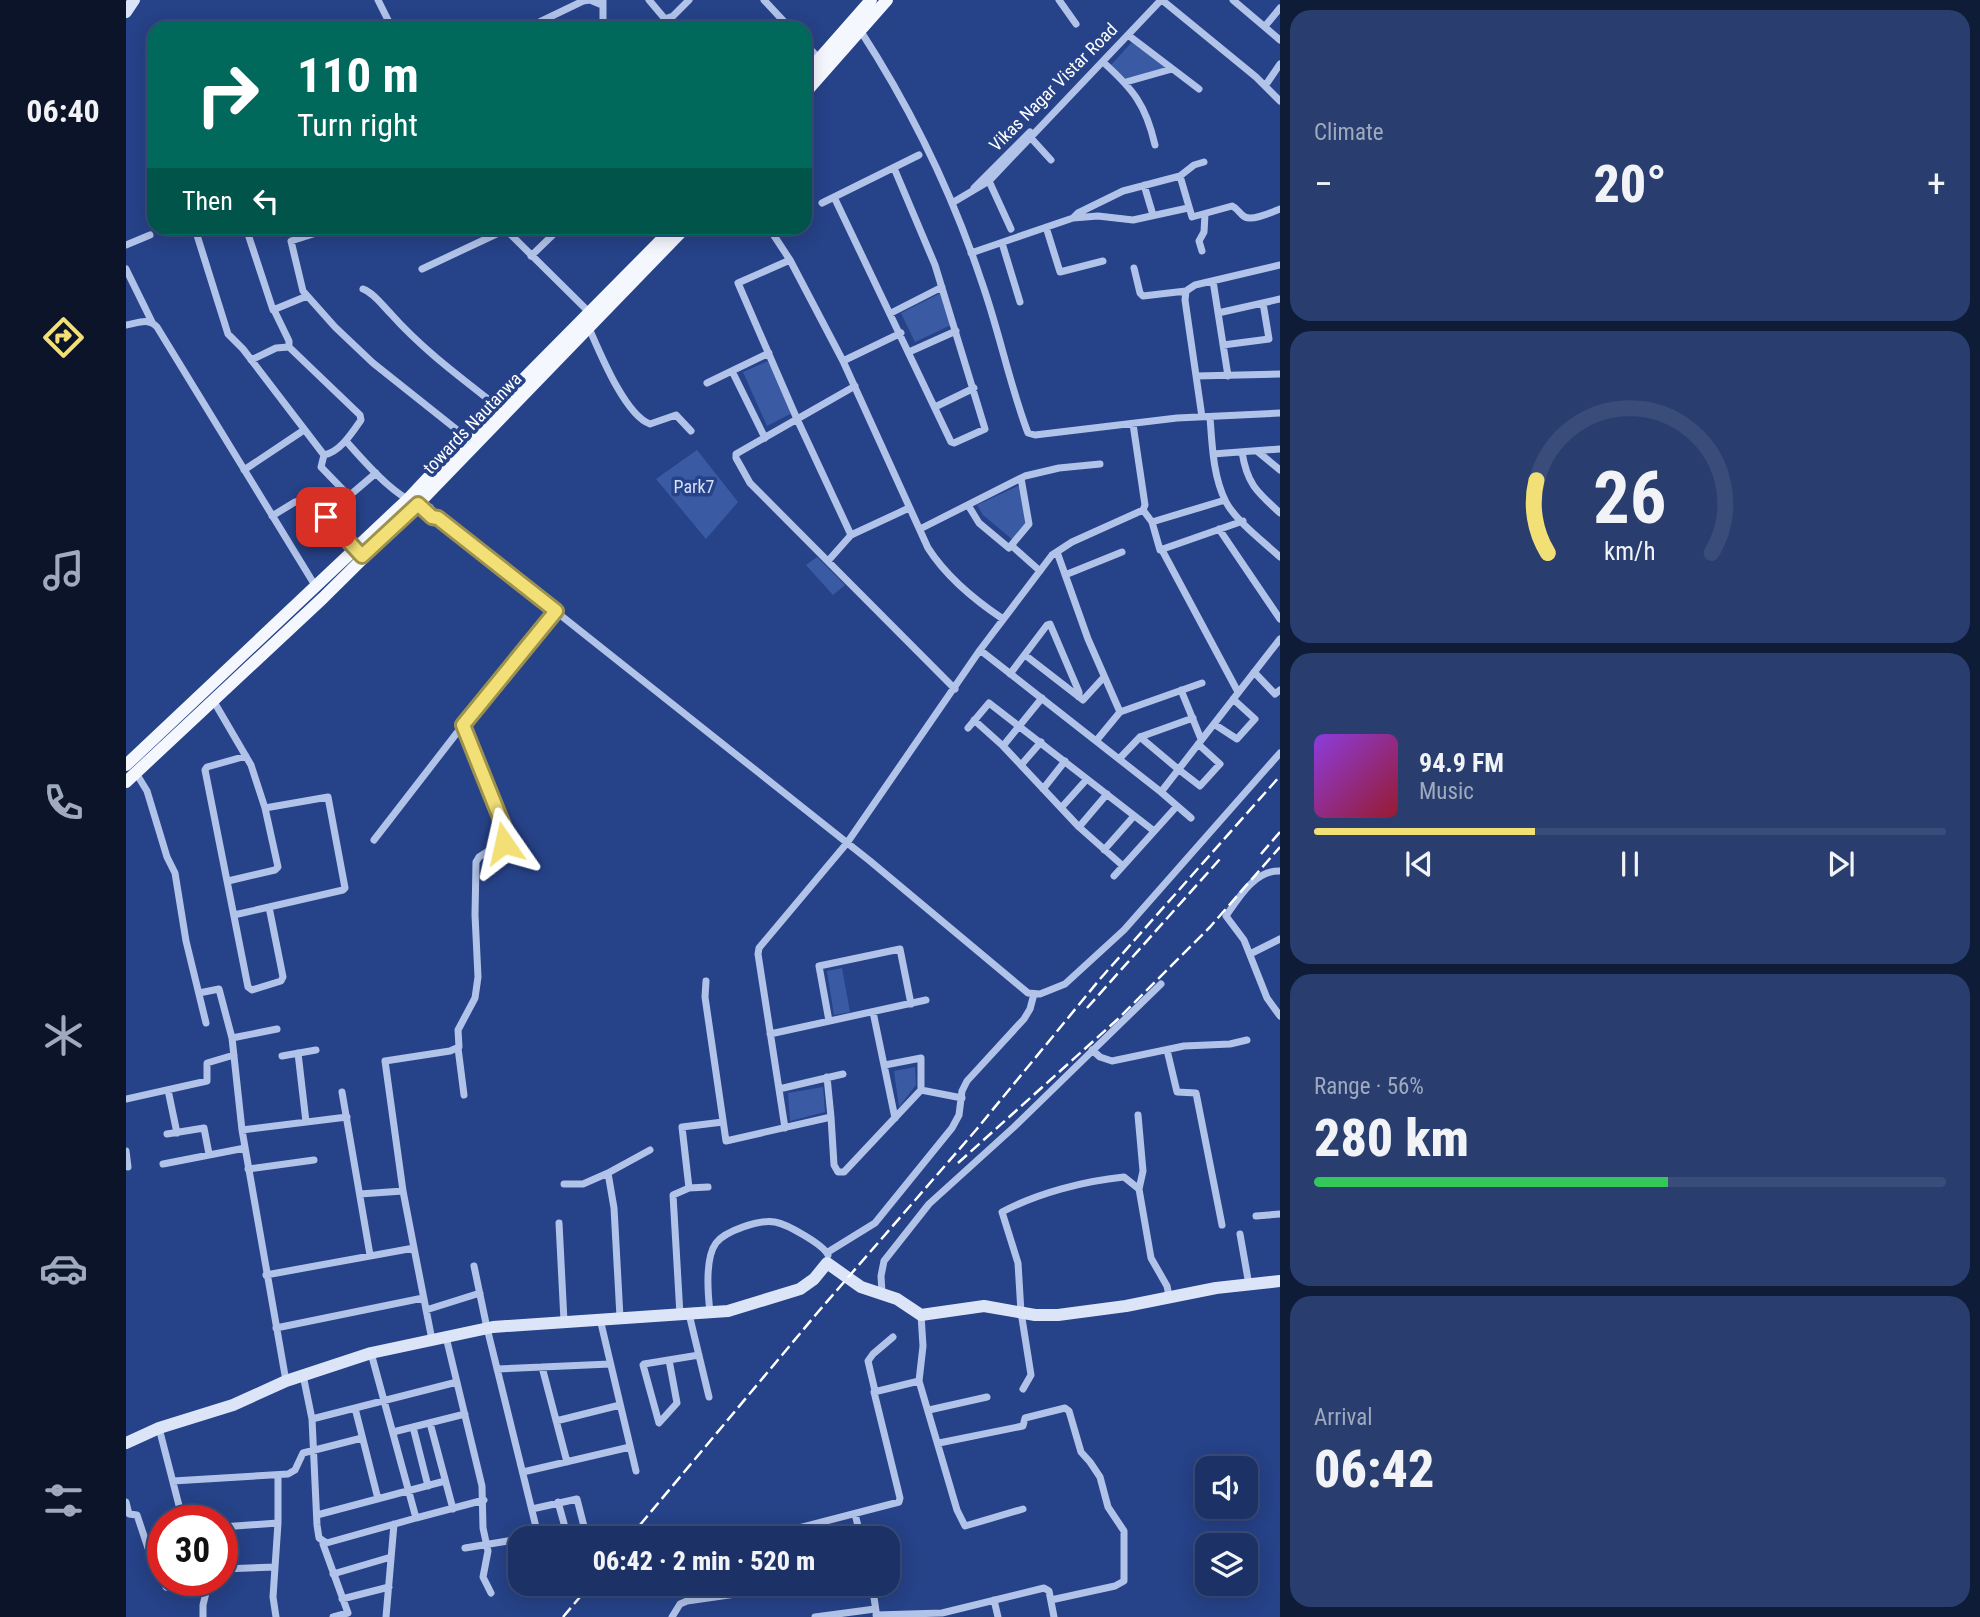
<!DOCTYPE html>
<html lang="en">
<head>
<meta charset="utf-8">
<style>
	:root { --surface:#1c3266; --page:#293e6f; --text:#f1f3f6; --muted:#a0aabf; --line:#3a4d7a; --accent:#f2e076 }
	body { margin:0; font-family:"Roboto Condensed",sans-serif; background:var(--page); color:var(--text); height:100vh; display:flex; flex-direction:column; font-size:26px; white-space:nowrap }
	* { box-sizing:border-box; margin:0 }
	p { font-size:23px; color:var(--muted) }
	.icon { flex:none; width:38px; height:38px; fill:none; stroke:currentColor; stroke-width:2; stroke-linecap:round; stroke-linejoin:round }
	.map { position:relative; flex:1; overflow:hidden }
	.details { display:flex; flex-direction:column; gap:10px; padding:10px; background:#0f1c38; width:700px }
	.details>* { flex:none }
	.banner { position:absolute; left:21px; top:21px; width:665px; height:214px; border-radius:21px; box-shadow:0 4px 18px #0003,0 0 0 2px var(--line); background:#00695c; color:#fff; overflow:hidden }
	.buttons { position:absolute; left:1069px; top:1456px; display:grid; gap:14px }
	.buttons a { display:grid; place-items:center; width:63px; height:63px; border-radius:14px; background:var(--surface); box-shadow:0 4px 18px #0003,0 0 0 2px var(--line); font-size:35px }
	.speed { position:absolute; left:21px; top:1505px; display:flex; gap:14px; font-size:35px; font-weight:700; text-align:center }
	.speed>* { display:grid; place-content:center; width:91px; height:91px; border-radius:50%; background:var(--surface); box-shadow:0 4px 18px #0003,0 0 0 2px var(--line); line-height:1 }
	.speed .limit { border:10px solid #d22; background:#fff; color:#111 }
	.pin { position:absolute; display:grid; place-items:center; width:60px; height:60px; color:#fff; margin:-30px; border-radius:14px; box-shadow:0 4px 10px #0006 }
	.me { position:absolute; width:77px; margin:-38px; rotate:349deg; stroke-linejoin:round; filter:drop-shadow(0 0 5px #0008) }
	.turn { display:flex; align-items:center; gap:24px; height:147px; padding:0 35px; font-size:32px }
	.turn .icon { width:91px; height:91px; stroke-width:2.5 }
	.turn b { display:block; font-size:49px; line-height:60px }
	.then { display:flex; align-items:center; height:66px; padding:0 35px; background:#0003; gap:14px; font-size:26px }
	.big { font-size:52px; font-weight:800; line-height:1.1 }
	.details .widget { flex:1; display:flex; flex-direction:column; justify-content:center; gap:10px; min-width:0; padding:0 24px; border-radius:21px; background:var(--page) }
	.details .dial { align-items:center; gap:0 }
	.dial svg { height:182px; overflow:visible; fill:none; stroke:var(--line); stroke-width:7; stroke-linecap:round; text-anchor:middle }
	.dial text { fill:var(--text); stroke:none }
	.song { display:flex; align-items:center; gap:21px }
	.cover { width:84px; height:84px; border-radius:10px; background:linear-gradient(135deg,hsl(270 70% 55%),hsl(350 70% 35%)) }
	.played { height:7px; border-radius:4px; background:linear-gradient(90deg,var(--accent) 35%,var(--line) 35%) }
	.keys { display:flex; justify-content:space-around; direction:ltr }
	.heat { display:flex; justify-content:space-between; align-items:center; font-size:38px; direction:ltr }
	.charge { height:10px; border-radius:5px; background:linear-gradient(90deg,#34c759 56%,var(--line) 0) }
	.trip { position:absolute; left:382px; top:1526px; width:392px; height:70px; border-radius:21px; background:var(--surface); box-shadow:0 4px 18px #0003,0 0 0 2px var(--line); font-weight:800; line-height:70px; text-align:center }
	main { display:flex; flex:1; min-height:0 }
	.menu { display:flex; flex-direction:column; width:126px; justify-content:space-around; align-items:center; background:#0b1429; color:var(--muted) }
	.menu .icon { width:49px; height:49px }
	.menu .selected { color:var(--accent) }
	.menu b { font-size:32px; color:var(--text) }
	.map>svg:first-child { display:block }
	.green { fill:#3a5ba4 }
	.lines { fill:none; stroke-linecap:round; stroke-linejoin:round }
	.street { stroke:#b2c3e9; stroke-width:7 }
	.secondary { stroke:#dce4f8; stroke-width:12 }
	.primary { stroke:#f4f7fe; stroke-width:12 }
	.rail { stroke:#fff; stroke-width:2.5; stroke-dasharray:12 5; stroke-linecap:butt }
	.route-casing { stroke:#9d924d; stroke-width:18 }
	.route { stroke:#f2e076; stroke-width:12 }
	.labels { text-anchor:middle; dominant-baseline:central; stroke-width:7; stroke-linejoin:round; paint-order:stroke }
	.street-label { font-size:18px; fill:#fff; stroke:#264288 }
	.park-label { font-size:18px; fill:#d6e0f7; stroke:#264288 }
</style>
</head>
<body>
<main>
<nav class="menu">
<b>06:40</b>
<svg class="icon selected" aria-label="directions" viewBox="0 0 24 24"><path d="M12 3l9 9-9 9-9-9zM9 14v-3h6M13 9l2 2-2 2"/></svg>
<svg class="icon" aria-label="music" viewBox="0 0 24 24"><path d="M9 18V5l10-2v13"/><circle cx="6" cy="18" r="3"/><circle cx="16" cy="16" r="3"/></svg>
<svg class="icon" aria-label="phone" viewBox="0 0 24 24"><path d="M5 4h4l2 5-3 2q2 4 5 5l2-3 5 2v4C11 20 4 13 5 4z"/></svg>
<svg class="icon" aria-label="climate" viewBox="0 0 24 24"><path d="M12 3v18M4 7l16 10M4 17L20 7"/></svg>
<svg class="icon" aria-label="car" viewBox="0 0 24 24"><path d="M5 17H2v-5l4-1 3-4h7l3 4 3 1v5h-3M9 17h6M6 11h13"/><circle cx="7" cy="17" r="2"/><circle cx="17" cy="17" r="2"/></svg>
<svg class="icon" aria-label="filters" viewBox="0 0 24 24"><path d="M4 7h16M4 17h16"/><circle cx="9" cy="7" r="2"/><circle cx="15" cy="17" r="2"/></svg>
</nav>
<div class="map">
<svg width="1154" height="1617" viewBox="0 0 1154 1617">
	<rect width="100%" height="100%" fill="#264288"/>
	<!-- green -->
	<path class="green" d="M 1006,42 L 1040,68 L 1000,80 L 985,65 Z
		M 815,293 L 825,325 L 789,342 L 775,313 Z
		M 642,361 L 666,413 L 641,426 L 617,372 Z
		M 571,450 L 612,502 L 580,539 L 530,479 Z
		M 894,485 L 900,524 L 887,540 L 857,515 L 851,505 Z
		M 691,557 L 719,585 L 707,595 L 680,565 Z
		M 716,968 L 724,1012 L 708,1015 L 701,971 Z
		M 789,1067 L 790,1085 L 773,1107 L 768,1071 Z
		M 697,1087 L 699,1112 L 664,1121 L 662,1093 Z"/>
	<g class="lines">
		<!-- street -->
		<path class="street" d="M 252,0 L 266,28
			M 523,0 L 539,19 L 547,16 L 563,0
			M 638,0 L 664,28
			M 933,0 L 950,24
			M 1036,0 L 1130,77 L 1154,101
			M 1107,0 L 1154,40
			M 1140,25 L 1154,8
			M 294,28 L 310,28
			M 401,28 L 457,1 L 464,0 L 476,5
			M 477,28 L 477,1
			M 734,30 C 784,107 826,193 855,280 C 873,330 883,383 902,433 L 909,435 L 1051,418 L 1154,413
			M 1002,35 L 1073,89
			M 679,44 L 694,59
			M 977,62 C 1007,89 1020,105 1029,145
			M 1000,82 L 1046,69
			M 1139,86 L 1154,64
			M 905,138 L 925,160
			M 1054,176 L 1066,217 L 1106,206 C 1113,209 1113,214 1119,217 C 1127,221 1146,212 1154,209
			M 863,181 L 885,229
			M 1018,185 L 1027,215
			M 848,188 L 904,132
			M 708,197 L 825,442 L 828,443 L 859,429 L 809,265 L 768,168
			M 696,203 L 793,155
			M 826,203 L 863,181 L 1035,0
			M 947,218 L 972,216 L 1007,220 L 1062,208
			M 920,227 L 934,272 L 977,261
			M 120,228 L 147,310 L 181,296
			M 206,228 L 165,241 L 177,291 L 209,327 L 247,363 L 340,437
			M 378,228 L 464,313
			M 643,228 L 664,260 L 717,361 L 802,548 C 820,576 850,601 877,619
			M 70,232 L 102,334 L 117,349 L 198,455 C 214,452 226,433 235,420 L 234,415 L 163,347 L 150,348 L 125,360
			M 876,243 L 894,302
			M 0,245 L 24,235
			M 1076,251 L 1073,241 L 1078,232 L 1079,214
			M 845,253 L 947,218 L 952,213 L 997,191 L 1054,176 L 1068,165 L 1078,162
			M 405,256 L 434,228
			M 664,260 L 612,283 L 671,419 L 725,535
			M 1008,268 L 1014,293 L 1017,296 L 1060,291
			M 0,269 L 26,322
			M 296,269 L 379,230
			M 1087,281 L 1102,376
			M 237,289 C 248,293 257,306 265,314 C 296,349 334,377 371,406
			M 148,310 L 163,341 L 163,347
			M 765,313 L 816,287
			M 1092,313 L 1154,299
			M 0,325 C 12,323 22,317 31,327 L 190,587
			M 463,328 C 474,353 499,415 524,424 L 550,415 L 565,431
			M 1097,345 L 1143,339 L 1137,303
			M 783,352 L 830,331
			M 717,361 L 775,333
			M 606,371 L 639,438
			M 1070,376 L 1154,374
			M 581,383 L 643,353
			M 729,386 L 610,454 L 610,458 L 624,483 L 829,689
			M 809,407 L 848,388
			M 1076,417 L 1059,300 L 1060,291 L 1069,285 L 1154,265
			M 1084,417 C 1086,444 1087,477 1100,502 C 1110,521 1138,542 1154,557
			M 1007,424 L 1019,505 L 1017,510 L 1026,522 L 1034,550 L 1117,521
			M 220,441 C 238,461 275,506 304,507 L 312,518 L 744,861 L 902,993 L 914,994 L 939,984 L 998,930 L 1154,753
			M 1131,451 L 1154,470
			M 1116,452 C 1121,484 1131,492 1154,513
			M 1087,454 L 1154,449
			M 198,455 L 195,467 L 223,496 L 250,473
			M 118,470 L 178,430
			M 842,505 L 853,523 L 883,548 L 903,524 L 895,478
			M 297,507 L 306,517 L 312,518
			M 146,516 L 169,502 L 182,500 L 200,517 L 231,551
			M 1026,522 L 1099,500
			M 794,529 L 899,476 L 933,468 L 974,464
			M 1093,529 L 1154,619
			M 886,546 L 914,571
			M 1036,550 L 1112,692
			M 931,552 L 962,639 L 994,712
			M 702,561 L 725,535 L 783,508
			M 939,575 L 996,552
			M 854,650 L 1035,792 L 1154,639
			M 899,655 L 957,700 L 978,677
			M 1128,672 L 1149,694 L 1154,690
			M 884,674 L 921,625 L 924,624 L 953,692 L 953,697
			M 1055,690 L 1075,739
			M 87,700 L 125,765 L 139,808 L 152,867 L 149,870 L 102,881
			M 848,720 L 877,746 L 916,698
			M 1088,724 L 1111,739 L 1129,719 L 1107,699
			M 842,728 L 863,703 L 1028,831
			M 1014,737 L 1052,769
			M 970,741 L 994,712 L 1076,683
			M 877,746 L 953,827 L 997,866
			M 993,759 L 1014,737 L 1067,718
			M 895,765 L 915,742
			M 1052,769 L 1074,786 L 1094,764 L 1072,744
			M 10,773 L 21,791 L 41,857 L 49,873 L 60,941 L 80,1023
			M 917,789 L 939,761
			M 1035,792 L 1065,818
			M 139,808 L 202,797 L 219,888 L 217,890 L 143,907
			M 935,808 L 961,779
			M 953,827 L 981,794
			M 248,840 L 354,703 L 430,611
			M 978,850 L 1008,816
			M 1154,871 C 1129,870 1113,897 1100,916 L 1118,940 L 1141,998 L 1154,1016
			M 988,876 L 1051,806
			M 108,915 L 143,907 L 157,977 L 155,981 L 126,990 L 122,987 L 79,770 L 81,767 L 120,756
			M 1124,954 L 1154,939
			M 580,981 L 579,997 L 600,1141 L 705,1117 L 708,1165 L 712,1172 L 718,1172 L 795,1090 L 795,1058 L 759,1065
			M 73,993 L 93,989 L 106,1038 L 116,1130 L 160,1381
			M 747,1012 L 769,1118
			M 703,1021 L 693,966 L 774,949 L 785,1004
			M 644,1034 L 800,1000
			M 106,1038 L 151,1029
			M 332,1048 L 338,1095
			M 966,1050 L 974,1057 L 986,1061 L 1058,1046 L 1104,1044 L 1121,1040
			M 1041,1050 L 1051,1092 L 1070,1093 L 1096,1225
			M 172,1053 L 180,1122
			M 156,1056 L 190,1050
			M 701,1077 L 705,1117
			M 653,1089 L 717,1074
			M 42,1090 L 51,1133
			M 795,1090 L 836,1098
			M 216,1092 L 244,1255
			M 0,1099 L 81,1081 L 81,1063 L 108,1055
			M 1012,1115 L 1017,1171 L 1013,1189 L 1025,1258 L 1041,1286 L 1043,1296
			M 659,1128 L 632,954 L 633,948 L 721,843 L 854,650 L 926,555 L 946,542 L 1017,510
			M 116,1130 L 221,1117
			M 41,1134 L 78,1128 L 83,1154
			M 0,1151 L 2,1167
			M 37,1164 L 119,1148
			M 122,1169 L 188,1160
			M 438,1184 L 457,1184 L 482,1173
			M 563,1188 L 582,1187
			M 234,1194 L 277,1191
			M 1130,1216 L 1154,1214
			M 433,1223 L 438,1321
			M 1114,1234 L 1123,1285
			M 288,1248 L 277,1191 L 259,1061 L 324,1051 L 333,1047 L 332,1030 L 349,998 L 352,977 L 349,915 L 350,862 L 353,857 L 381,839 L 381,835 L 337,725
			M 702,1252 L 749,1223 L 826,1128 L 833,1115 L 836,1091 L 841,1081 L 898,1019 L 904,1009 L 908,994
			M 348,1266 L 361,1328 L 411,1531 L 396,1538
			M 140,1275 L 288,1248 L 306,1340
			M 756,1293 L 755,1276 L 758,1261 L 803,1204 L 888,1127 L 1035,984
			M 300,1310 L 354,1293
			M 584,1312 C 582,1295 579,1258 590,1243 C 599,1231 634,1219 649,1222 C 661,1224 698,1245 702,1255
			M 563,1314 L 583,1397
			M 554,1315 L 547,1195 L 563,1188 L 556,1127 L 597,1122
			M 494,1317 L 488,1208 L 482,1173 L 524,1150
			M 474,1319 L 510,1471
			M 150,1328 L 297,1298
			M 320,1337 L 356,1486 L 357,1528 L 362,1551 L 357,1577 L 365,1593
			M 543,1360 L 551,1403 L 533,1423 L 517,1365 L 518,1364 L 573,1355
			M 416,1367 L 441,1462
			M 371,1369 L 484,1364
			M 177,1375 L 186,1419 L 191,1525 L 193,1538 L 199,1542
			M 793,1381 L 797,1346 L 795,1315
			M 897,1389 L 905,1375 L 895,1312 L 892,1263 L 876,1212 C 912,1193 958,1181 998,1177 L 1013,1189
			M 749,1391 L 742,1361 L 747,1354 L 767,1337
			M 229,1408 L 252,1499
			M 803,1410 L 861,1397
			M 186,1419 L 331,1382
			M 430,1421 L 494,1405
			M 304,1423 L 327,1509
			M 287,1427 L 302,1486
			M 33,1428 L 57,1521
			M 267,1432 L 339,1414
			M 813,1443 L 897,1426 L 899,1418 L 939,1408 L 943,1411 L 955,1452 L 964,1462 L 974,1477 L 982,1507 L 998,1531 L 998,1581 L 989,1586 L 925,1600
			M 397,1472 L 504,1447
			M 47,1481 L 162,1474 L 169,1470 L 177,1453 L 236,1438
			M 0,1502 L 3,1514 L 11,1515 L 29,1569
			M 432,1502 L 442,1538
			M 406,1509 L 451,1499 L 461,1538
			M 729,1514 L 735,1538
			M 191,1515 L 319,1481
			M 290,1518 L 358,1500
			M 96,1527 L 152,1523
			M 613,1538 L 673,1528 L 773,1502 L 774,1498 L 748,1392 L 793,1381 L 831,1510 L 839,1526 L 897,1509
			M 339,1548 L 394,1539
			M 96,1569 L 149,1567
			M 207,1574 L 265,1557
			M 746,1584 L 750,1611
			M 40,1587 L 54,1580
			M 216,1599 L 263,1587
			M 868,1600 L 872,1617
			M 750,1615 L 816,1613 L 918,1588 L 923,1591 L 928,1617
			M 77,1617 L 77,1605 L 83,1580
			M 150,1617 L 147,1597 L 152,1523 L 152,1475
			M 207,1617 L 222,1613 L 197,1544 L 290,1518 L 245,1353
			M 260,1617 L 268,1524
			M 546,1617 L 554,1604 L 561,1601 L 624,1592 L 627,1590 L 625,1584
			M 689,1617 L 749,1609"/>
		<!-- secondary -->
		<path class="secondary" d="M 0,12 L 8,0
			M 0,1443 L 33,1428 L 107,1405 L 160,1381 L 245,1353 L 367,1327 L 602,1311 L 674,1289 L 688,1279 L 701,1263 L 735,1287 L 771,1299 L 795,1315 L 858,1306 L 909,1315 L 932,1315 L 1000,1306 L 1090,1288 L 1154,1281"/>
		<!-- primary -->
		<path class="primary" d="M 679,75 L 745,0
			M 679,93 L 761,0
			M 0,765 L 282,499 L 340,437 L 547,228
			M 0,782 L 197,598 L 292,504 L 559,228"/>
		<!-- rail -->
		<path class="rail" d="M 1135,854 L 1154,832
			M 961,1008 L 1094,859
			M 832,1163 L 993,1018 L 1084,927 L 1154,847
			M 503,1538 L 692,1312 L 850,1130 L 974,979 L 1154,776
			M 437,1617 L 465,1584"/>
	</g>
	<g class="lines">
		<defs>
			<path id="route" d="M 200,517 L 236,556 L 292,504 L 306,517 L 312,518 L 430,611 L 337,725 L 381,835 L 378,843"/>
		</defs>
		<!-- route casing -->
		<use href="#route" class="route-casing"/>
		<!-- route -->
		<use href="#route" class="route"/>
	</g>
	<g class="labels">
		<!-- street labels -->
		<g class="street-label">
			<text transform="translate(927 87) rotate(-45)">Vikas Nagar Vistar Road</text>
			<text transform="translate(346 423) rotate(-46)">towards Nautanwa</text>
		</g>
		<!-- park labels -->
		<g class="park-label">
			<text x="568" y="486">Park7</text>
		</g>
	</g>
</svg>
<div class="buttons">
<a><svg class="icon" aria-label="sound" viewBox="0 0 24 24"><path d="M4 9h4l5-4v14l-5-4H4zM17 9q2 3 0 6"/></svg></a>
<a><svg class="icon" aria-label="layers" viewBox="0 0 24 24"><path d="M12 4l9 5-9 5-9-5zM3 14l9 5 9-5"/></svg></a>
</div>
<div class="speed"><div class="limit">30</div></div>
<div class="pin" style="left:200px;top:517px;background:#d93025"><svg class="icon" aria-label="arrive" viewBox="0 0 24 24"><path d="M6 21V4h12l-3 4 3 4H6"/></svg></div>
<svg class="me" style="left:378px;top:843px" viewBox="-20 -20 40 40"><path d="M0-17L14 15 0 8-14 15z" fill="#f2e076" stroke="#fff" stroke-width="4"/></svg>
<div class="trip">06:42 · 2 min · 520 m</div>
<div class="banner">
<div class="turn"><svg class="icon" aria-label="right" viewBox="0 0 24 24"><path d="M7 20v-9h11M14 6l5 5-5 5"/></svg><div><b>110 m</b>Turn right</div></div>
<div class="then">Then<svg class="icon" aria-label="left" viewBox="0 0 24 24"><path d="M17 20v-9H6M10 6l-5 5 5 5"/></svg></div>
</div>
</div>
<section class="details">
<div class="widget"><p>Climate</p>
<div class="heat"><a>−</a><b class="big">20°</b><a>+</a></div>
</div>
<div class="widget dial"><svg viewBox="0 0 100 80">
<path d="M14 69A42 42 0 1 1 86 69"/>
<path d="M14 69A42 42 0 0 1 9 37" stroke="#f2e076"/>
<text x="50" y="56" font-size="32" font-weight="700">26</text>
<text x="50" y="72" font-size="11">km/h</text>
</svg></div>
<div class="widget">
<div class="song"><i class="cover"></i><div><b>94.9 FM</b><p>Music</p></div></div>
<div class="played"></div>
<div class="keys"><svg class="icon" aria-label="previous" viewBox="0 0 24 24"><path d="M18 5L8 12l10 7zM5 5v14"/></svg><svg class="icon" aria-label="pause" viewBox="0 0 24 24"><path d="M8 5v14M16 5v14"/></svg><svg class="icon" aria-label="next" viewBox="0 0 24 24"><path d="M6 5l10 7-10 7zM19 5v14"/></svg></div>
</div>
<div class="widget"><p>Range · 56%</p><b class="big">280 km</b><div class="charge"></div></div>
<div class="widget"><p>Arrival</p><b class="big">06:42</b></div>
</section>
</main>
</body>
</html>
